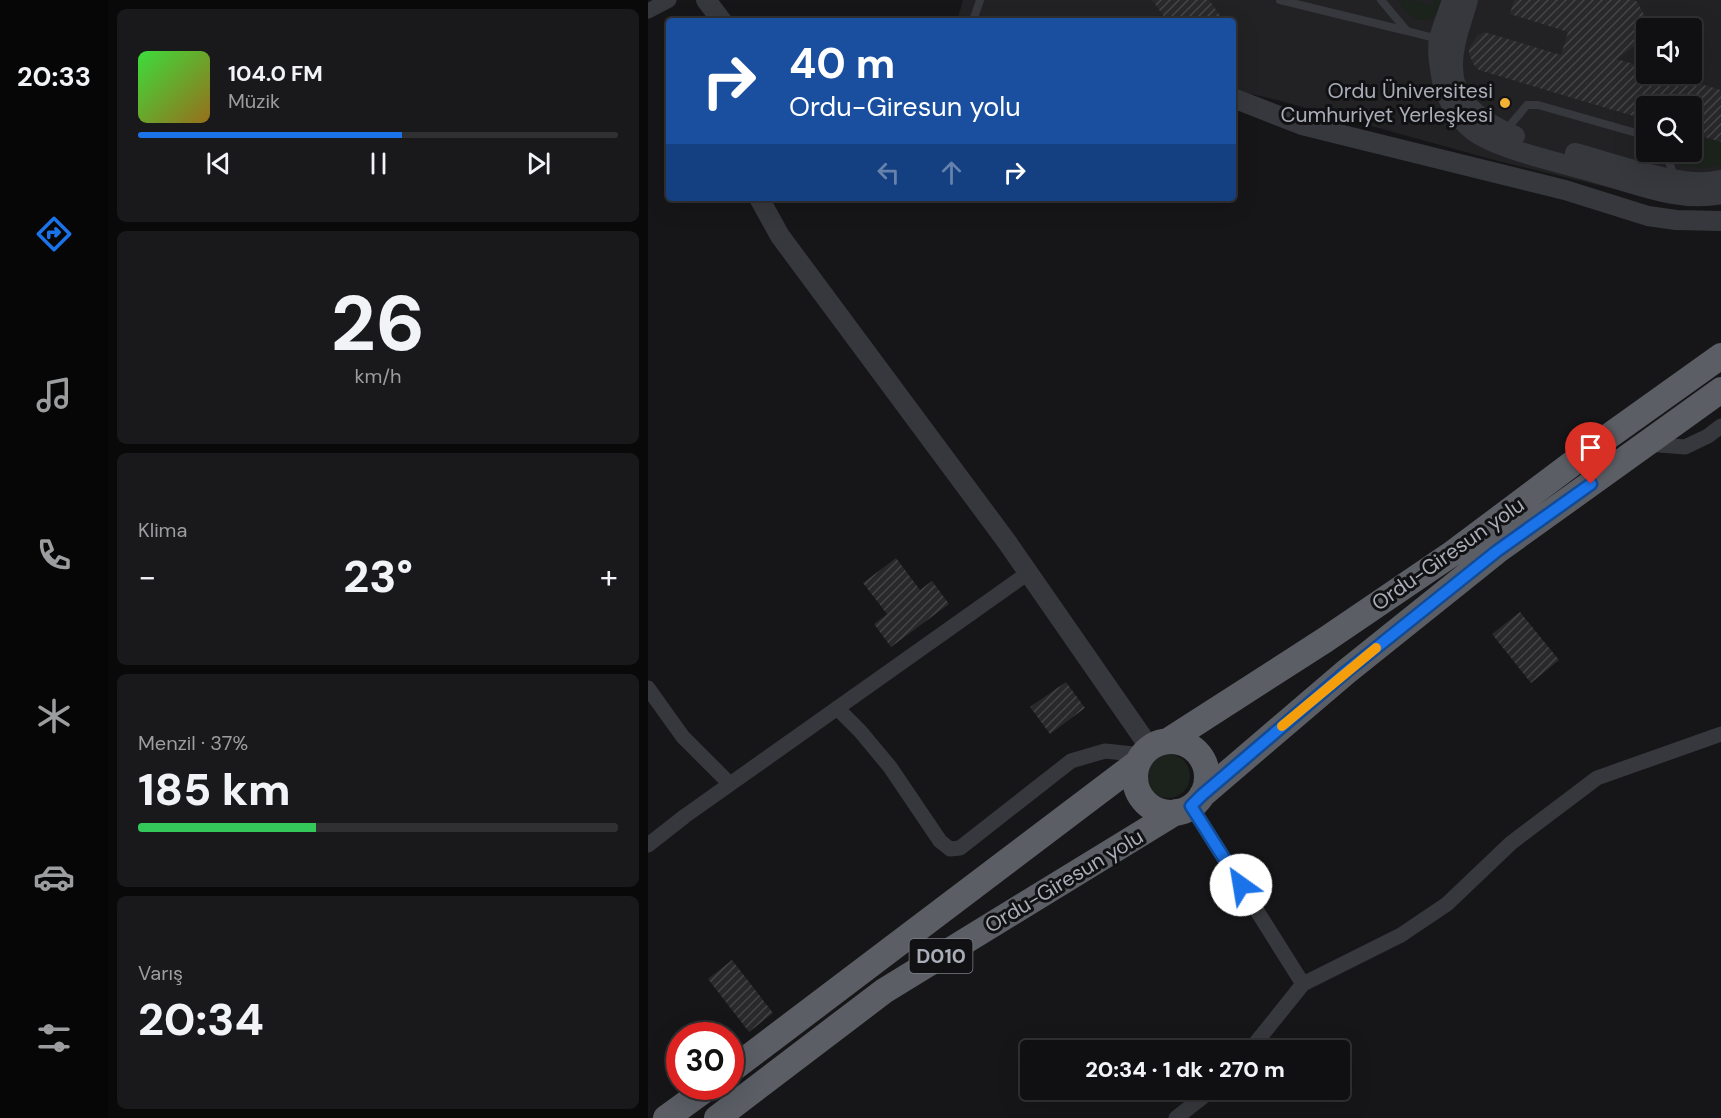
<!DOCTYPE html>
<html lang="tr">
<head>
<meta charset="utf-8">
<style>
	:root { --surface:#101012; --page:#19191b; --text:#f1f3f6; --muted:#9c9d9f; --line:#303032; --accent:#1a73e8 }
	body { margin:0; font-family:"DM Sans",sans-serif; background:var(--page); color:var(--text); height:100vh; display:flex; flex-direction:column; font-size:22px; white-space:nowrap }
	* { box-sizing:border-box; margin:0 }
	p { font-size:20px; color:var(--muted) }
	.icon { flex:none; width:33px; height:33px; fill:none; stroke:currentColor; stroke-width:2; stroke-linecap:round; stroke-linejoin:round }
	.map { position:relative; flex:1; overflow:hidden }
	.details { display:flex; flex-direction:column; gap:9px; padding:9px; background:#09090a; width:540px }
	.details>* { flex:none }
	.top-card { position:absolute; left:18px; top:18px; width:570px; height:183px; border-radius:6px; box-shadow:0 6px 24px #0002,0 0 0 2px var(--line); background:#1a4fa0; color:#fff; overflow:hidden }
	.controls { position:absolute; left:988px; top:18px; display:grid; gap:12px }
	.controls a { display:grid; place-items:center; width:66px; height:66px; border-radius:6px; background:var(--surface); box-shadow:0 6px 24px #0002,0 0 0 2px var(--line); font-size:30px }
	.speed { position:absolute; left:18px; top:1022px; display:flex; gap:12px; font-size:30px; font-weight:700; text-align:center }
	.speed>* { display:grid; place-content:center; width:78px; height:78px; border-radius:50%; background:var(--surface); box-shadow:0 6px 24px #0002,0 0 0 2px var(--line); line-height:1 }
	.speed .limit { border:9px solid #d22; background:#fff; color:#111 }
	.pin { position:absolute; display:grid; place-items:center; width:51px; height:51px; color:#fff; margin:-62px -26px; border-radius:50% 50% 50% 0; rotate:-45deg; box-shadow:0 0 6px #0007 }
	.pin .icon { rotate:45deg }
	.me { position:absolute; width:66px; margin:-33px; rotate:328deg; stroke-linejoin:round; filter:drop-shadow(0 0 4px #0008) }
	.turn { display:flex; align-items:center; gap:21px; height:126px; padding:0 24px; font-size:27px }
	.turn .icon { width:78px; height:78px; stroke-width:2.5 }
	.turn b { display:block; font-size:42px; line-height:51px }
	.lanes { display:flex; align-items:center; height:57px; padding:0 24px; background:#0003; justify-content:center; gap:30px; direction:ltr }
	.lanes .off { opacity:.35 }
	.big { font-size:45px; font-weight:800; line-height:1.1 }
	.details .tile { flex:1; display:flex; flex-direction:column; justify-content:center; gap:9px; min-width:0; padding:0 21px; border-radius:9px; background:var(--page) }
	.details .dial { align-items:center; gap:0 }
	.dial b { font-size:78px; line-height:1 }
	.song { display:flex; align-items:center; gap:18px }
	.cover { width:72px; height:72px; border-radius:9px; background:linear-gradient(135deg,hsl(120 70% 55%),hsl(40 70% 35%)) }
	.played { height:6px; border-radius:3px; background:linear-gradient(90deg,var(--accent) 55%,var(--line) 55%) }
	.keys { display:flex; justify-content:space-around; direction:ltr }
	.heat { display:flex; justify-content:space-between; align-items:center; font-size:33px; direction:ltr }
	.charge { height:9px; border-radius:4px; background:linear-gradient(90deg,#34c759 37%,var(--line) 0) }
	.trip { position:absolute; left:372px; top:1040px; width:330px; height:60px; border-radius:6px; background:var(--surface); box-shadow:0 6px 24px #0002,0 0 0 2px var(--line); font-weight:800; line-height:60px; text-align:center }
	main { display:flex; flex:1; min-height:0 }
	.tabs { display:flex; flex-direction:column; width:108px; justify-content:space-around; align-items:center; background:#060607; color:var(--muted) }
	.tabs .icon { width:42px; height:42px }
	.tabs .active { color:var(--accent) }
	.tabs b { font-size:27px; color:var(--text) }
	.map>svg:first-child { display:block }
	.built { fill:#222225; fill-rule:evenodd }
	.grass { fill:#1c231d }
	.building { fill:url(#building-hatch) }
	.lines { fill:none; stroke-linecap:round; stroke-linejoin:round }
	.service { stroke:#37383d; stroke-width:8 }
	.minor { stroke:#37383d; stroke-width:15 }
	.tertiary { stroke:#37383d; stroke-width:20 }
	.trunk { stroke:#5b5e65; stroke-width:26 }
	.route-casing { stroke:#114b97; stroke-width:15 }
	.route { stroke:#1a73e8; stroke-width:10 }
	.slow { stroke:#f59e0b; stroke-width:10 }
	.poi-dot { fill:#f2b134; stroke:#111113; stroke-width:2 }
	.labels { text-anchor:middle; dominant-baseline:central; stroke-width:6; stroke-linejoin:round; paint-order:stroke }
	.shield { fill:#111113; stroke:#7b7e86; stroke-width:1.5 }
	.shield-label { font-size:20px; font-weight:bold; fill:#a8adb8 }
	.poi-label { font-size:21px; fill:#a8adb8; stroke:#111113; text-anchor:end }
	.street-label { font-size:21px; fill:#a8adb8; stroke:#111113 }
</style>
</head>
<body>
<main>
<nav class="tabs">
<b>20:33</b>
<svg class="icon active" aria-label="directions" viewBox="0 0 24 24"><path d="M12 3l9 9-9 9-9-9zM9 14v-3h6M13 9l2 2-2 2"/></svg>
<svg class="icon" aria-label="music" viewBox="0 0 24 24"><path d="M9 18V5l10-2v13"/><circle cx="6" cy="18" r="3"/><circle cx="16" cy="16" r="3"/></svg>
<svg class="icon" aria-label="phone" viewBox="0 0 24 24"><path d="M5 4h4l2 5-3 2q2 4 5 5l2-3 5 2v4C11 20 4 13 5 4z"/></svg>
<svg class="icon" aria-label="climate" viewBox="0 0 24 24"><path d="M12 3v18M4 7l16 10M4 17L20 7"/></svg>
<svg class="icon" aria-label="car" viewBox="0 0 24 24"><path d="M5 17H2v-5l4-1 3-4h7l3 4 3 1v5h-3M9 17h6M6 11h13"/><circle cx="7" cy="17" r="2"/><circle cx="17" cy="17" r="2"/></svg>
<svg class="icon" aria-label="filters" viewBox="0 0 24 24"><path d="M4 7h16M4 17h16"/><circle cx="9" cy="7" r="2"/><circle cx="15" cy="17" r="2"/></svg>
</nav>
<section class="details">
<div class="tile">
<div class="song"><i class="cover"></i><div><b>104.0 FM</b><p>Müzik</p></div></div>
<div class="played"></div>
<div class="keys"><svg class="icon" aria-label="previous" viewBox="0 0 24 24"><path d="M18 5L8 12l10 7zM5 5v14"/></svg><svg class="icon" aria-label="pause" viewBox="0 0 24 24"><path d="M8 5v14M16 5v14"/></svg><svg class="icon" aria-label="next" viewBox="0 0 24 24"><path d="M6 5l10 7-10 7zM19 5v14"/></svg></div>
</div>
<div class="tile dial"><b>26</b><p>km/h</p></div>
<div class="tile"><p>Klima</p>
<div class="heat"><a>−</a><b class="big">23°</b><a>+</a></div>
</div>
<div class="tile"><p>Menzil · 37%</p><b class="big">185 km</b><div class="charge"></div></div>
<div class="tile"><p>Varış</p><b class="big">20:34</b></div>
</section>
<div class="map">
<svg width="1073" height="1118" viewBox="0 0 1073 1118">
	<defs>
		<pattern id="building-hatch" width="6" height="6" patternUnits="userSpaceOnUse" patternTransform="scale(1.5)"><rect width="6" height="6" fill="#29292c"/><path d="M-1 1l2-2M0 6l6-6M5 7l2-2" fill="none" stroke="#454548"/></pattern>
	</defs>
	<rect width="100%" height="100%" fill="#161618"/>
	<!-- built -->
	<path class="built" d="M 315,0 L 1073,0 L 1073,205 L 1056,206 L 1007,199 L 850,161 L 629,100 L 585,90 L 585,21 L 309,21 ZM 999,28 L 1044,28 L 1044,74 L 999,74 ZM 999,106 L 1044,106 L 1044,152 L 999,152 Z"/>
	<!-- grass -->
	<path class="grass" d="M 750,0 L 764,0 L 785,5 L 787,0 L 798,0 L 790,15 C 772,27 759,16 750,0 Z
		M 1044,136 L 1073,141 L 1073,165 L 1056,168 L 1030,166 L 1035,152 L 1044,152 Z
		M498 776a22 22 0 1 1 44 0a22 22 0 1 1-44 0Z"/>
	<!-- building -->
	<path class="building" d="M 504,0 L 561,0 L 576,21 L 519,21 Z
		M 866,0 L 986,0 L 989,2 L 998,18 L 996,35 L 991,43 L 969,59 L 999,68 L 999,74 L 1018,74 L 1073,90 L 1073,142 L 1044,133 L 1044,106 L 999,106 L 999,120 L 831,70 L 826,65 L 821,54 L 821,49 L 829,36 L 836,32 L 913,55 L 920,32 L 862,14 Z
		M 248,558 L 272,590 L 284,581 L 301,604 L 243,647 L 226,624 L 239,614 L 215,583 Z
		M 872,612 L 911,660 L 883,683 L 844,634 Z
		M 418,682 L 437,708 L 402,734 L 382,707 Z
		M 84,960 L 125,1013 L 101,1032 L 60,979 Z"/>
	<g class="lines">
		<!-- service -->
		<path class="service" d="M 632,0 L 759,31
			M 733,0 L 759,31 L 790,39
			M 325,21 L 332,0
			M 858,130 L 879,105 L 890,105 L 999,136
			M 1018,152 L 1024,171 L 1028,177"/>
		<!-- minor -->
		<path class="minor" d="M 0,11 L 21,0
			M 999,444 L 1037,447 L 1060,436 L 1073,426
			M 0,688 L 35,737 L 82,784
			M 189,708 L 212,731 L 242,767 L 292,841 L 302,849 L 312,848 L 423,761 L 457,751 L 495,755
			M 543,806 L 655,984
			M 0,845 L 37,816 L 380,573
			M 602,1050 L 655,984 L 753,935 L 799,904 L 863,843 L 949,778 L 1073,734
			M 528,1118 L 565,1089"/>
		<!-- tertiary -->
		<path class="tertiary" d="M 58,0 L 74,21
			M 804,0 C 800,13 794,26 791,39 C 789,51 791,63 793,75 C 796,95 808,117 824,130 C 850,150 915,163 948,173 C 988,184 1032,203 1073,194
			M 820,0 C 814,22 804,45 805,68 C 805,104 838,124 867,136
			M 585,98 L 654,125 L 917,190 L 1000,216 L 1028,220 L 1073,221
			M 927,153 C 965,163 1037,190 1073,180
			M 111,198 L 132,236 L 359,542 L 502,748"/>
		<!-- trunk -->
		<path class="trunk" d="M 520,741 L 677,640 L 805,553 L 961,436 L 1073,356
			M487 777a36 36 0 1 1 72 0a36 36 0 1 1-72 0Z
			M 554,795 L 698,672 L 849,551 L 1073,390
			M 82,1071 L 489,763
			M 18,1118 L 62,1086
			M 69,1118 L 236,991 L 528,812"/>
	</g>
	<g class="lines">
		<defs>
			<path id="route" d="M 593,885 L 543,806 L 554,795 L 698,672 L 849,551 L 943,484"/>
		</defs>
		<!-- route casing -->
		<use href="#route" class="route-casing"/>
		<!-- route -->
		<use href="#route" class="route"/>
		<!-- slow -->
		<path class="slow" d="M 634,726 L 728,648"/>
	</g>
	<!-- markers -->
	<circle class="poi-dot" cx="857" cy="103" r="6"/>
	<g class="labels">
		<!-- shield labels -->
		<rect class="shield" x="261.5" y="939" width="63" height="34" rx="4.5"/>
		<g class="shield-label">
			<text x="293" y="956">D010</text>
		</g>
		<!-- poi labels -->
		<g class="poi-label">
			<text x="845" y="91">Ordu Üniversitesi<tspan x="845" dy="24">Cumhuriyet Yerleşkesi</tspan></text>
		</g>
		<!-- street labels -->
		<g class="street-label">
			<text transform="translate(800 554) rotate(-35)">Ordu-Giresun yolu</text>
			<text transform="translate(416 881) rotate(-31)">Ordu-Giresun yolu</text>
		</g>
	</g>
</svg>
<div class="controls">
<a><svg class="icon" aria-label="sound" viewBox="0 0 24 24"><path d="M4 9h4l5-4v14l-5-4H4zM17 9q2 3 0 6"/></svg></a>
<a><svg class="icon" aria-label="search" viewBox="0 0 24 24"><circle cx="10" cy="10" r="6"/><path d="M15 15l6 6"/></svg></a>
</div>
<div class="speed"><div class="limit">30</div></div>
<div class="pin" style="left:943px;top:484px;background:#d93025"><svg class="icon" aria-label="arrive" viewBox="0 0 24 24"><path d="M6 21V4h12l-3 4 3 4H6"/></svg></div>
<svg class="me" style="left:593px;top:885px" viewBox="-20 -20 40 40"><circle r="19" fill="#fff"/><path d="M0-13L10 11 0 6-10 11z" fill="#1a73e8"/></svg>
<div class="trip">20:34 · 1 dk · 270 m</div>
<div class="top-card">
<div class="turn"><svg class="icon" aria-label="right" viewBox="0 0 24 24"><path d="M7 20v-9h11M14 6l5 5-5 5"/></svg><div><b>40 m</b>Ordu-Giresun yolu</div></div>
<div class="lanes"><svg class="icon off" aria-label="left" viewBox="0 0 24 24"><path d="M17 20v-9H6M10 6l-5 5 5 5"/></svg><svg class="icon off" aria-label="ahead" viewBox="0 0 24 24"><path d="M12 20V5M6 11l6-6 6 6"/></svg><svg class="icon" aria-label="right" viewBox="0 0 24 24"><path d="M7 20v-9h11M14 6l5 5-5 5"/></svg></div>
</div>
</div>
</main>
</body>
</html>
